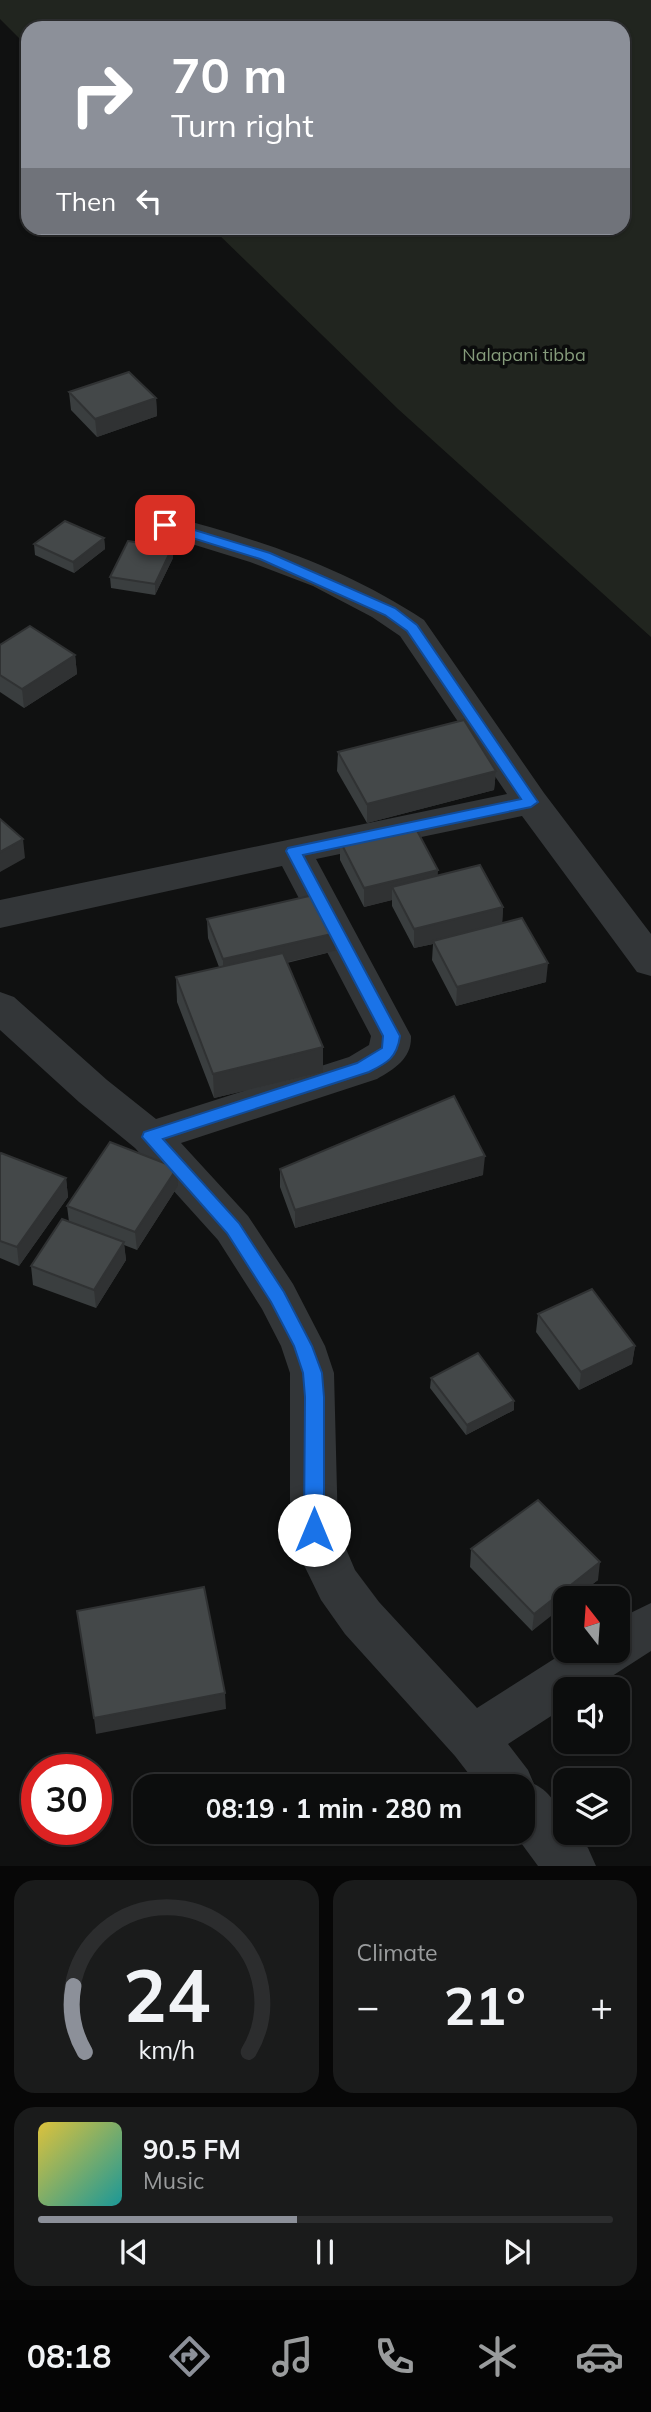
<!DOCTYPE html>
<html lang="en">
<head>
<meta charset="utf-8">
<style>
	:root { --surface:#0c0d0d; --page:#1a1b1b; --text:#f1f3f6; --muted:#9a9c9d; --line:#2c2d2e; --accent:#8c9099 }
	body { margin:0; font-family:Mulish,sans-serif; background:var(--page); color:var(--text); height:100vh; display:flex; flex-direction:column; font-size:26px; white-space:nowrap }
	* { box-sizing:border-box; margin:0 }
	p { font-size:23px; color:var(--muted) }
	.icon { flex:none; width:38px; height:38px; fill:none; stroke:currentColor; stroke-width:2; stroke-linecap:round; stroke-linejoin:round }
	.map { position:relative; height:1866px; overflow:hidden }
	.panel { display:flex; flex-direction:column; gap:14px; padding:14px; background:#070707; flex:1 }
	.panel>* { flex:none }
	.guide { position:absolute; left:21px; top:21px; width:609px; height:214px; border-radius:21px; box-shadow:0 2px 5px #0004,0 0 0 2px var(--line); background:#8c9099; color:#fff; overflow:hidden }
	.needle { width:46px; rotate:343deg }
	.buttons { position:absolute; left:553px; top:1586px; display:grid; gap:14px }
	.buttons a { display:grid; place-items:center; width:77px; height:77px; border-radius:14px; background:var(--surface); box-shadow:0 2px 5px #0004,0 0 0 2px var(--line); font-size:35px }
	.speed { position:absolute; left:21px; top:1754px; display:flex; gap:14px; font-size:35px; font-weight:700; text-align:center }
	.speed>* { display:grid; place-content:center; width:91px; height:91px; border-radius:50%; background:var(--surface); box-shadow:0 2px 5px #0004,0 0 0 2px var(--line); line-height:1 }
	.speed .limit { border:10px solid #d22; background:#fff; color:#111 }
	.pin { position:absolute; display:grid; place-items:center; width:60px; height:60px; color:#fff; margin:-30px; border-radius:14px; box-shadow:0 4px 10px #0006 }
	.me { position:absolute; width:77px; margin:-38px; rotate:0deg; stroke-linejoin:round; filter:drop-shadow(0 0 5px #0008) }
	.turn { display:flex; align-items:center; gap:24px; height:147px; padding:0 35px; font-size:32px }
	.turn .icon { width:91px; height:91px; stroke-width:2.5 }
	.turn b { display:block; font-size:49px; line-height:60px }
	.then { display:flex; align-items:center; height:66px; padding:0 35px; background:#0003; gap:14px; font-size:26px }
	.big { font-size:52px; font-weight:700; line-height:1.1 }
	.panel .widget { flex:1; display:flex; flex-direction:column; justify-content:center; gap:10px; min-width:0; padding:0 24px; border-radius:21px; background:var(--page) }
	.panel .dial { align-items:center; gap:0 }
	.dial svg { height:182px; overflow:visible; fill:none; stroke:var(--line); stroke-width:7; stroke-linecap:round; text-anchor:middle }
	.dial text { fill:var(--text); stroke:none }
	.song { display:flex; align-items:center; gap:21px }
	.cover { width:84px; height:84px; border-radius:10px; background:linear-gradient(135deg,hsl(50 70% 55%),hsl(180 70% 35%)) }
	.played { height:7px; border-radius:4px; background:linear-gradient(90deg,var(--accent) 45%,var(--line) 45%) }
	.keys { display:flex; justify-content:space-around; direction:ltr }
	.heat { display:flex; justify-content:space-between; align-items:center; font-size:38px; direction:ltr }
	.panel .tiles { flex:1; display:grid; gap:14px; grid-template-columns:1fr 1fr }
	.widget:last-child { grid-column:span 2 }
	.trip { position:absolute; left:133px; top:1774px; width:402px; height:70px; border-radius:21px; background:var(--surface); box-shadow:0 2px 5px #0004,0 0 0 2px var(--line); font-weight:700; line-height:70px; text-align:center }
	.tabs { display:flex; height:112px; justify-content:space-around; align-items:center; background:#050505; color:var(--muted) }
	.tabs .icon { width:49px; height:49px }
	.tabs .on { color:var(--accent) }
	.tabs b { font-size:32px; color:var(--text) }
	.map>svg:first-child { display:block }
	.green { fill:#21251f }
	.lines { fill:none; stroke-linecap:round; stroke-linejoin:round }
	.minor { fill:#333638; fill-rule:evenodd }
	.wall { fill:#3a3e3f }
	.shaded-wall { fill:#303233 }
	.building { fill:#444849; stroke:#303233; stroke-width:2 }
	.route { fill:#1a73e8; stroke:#114b97; stroke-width:2 }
	.labels { text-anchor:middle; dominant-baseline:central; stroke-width:7; stroke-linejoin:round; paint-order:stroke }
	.far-park-label { font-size:18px; fill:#859b7b; stroke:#0b0c0c }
</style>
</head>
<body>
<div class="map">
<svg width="651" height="1866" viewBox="0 0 651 1866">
	<rect width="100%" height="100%" fill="#101111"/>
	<!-- green -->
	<path class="green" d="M 0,0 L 651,0 L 651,637 L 398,409 L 212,228 L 623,228 L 623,28 L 28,28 L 28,47 L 0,19 Z"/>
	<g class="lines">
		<!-- minor -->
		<path class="minor" d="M 165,515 C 256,538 346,568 424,620 L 544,793 L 651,934 L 651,976 L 637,972 L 522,816 L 316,859 L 411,1036 C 412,1058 395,1069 377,1079 L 181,1143 L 248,1216 L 293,1284 L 325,1346 L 334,1373 L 338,1530 L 355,1570 L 379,1602 L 477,1708 L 568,1650 L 618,1650 L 618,1619 L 651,1603 L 651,1651 L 592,1689 L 565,1689 L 565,1707 L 508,1744 L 528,1770 L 534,1784 C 551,1791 565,1815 565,1832 L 576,1832 L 588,1848 L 596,1866 L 538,1866 L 513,1832 L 523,1832 L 523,1787 L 479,1787 L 455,1756 L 345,1634 L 321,1600 L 302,1561 L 290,1530 L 290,1373 L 281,1346 L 262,1309 L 218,1240 L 135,1148 L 79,1102 L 0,1030 L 0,992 L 14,997 L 107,1080 L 156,1119 L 349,1057 L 369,1045 L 371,1036 L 282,866 L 0,928 L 0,900 L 507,794 L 400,636 L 372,617 L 313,586 L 250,562 L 153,532 L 149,525 L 153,518 Z"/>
	</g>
	<!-- wall -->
	<path class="wall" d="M 69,392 L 156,398 L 157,416 L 97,437 L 71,410 Z
		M 104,538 L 105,549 L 74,573 L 35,555 L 34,544 Z
		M 172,548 L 173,558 L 155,595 L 111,588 L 110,577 Z
		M 0,645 L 75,655 L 77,674 L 24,708 L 0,692 Z
		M 338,752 L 496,771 L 494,790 L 367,823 L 337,771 Z
		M 340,841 L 438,876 L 503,907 L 502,924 L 546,982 L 456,1006 L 432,960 L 433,944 L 414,948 L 392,906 L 392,900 L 364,907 L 340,860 Z
		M 207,919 L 336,933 L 335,951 L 287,963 L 323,1072 L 214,1098 L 177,1002 L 176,977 L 219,967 L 208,938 Z
		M 0,1155 L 66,1178 L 68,1197 L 19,1266 L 0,1258 Z
		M 280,1169 L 483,1175 L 295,1228 L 280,1187 Z
		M 178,1186 L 137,1250 L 124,1245 L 126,1260 L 96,1308 L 33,1285 L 31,1266 L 69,1222 L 67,1206 Z
		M 538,1314 L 635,1346 L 632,1364 L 579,1390 L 536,1332 Z
		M 431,1378 L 514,1401 L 514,1410 L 466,1435 L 430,1388 Z
		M 471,1549 L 598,1580 L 574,1598 L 565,1598 L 532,1631 L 470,1567 Z"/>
	<!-- shaded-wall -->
	<path class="shaded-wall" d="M 156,398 L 157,416 L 97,437 L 95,419 Z
		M 104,538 L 105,549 L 74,573 L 73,562 Z
		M 172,548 L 173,558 L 155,595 L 155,584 Z
		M 75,655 L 77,674 L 24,708 L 22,689 Z
		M 496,771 L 494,790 L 367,823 L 367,804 Z
		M 23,839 L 25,858 L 0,872 L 0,852 Z
		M 438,870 L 437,889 L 392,887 L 392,900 L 364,907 L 364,888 Z
		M 503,907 L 502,926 L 433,941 L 433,944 L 414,948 L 414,929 Z
		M 336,933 L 335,951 L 223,977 L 223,959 Z
		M 548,963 L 546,982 L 456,1006 L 457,987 Z
		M 323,1047 L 323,1072 L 214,1098 L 213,1074 Z
		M 485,1156 L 483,1175 L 295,1228 L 295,1210 Z
		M 177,1168 L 178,1186 L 137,1250 L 135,1232 Z
		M 66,1178 L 68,1197 L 19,1266 L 17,1247 Z
		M 124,1242 L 126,1260 L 96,1308 L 94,1290 Z
		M 635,1346 L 632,1364 L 579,1390 L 581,1372 Z
		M 514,1401 L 514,1410 L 466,1435 L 467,1425 Z
		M 600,1562 L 598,1580 L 574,1598 L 565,1598 L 565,1605 L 532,1631 L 534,1614 Z
		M 225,1693 L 226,1709 L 96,1734 L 94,1718 Z"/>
	<!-- building -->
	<path class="building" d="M 129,372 L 156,398 L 95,419 L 69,392 Z
		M 65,521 L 104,538 L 73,562 L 34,544 Z
		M 128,541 L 172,548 L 155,584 L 110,577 Z
		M 30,626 L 75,655 L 22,689 L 0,675 L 0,645 Z
		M 464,720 L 496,771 L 367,804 L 338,752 Z
		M 0,819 L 23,839 L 0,852 Z
		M 413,823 L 438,870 L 364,888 L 340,841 Z
		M 480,865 L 503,907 L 414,929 L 392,887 Z
		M 318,894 L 336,933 L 223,959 L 207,919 Z
		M 522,918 L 548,963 L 457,987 L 433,941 Z
		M 283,953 L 323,1047 L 213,1074 L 176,977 Z
		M 454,1096 L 485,1156 L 295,1210 L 280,1169 Z
		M 110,1142 L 177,1168 L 135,1232 L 67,1206 Z
		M 1,1153 L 66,1178 L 17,1247 L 0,1241 L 0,1155 Z
		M 62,1219 L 124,1242 L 94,1290 L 31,1266 Z
		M 592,1289 L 635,1346 L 581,1372 L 538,1314 Z
		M 478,1353 L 514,1401 L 467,1425 L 431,1378 Z
		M 538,1500 L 600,1562 L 534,1614 L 471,1549 Z
		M 204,1587 L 225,1693 L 94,1718 L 77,1611 Z"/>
	<!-- route -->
	<path class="route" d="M 165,521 L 270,553 L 395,608 L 417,625 L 538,802 L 531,807 L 303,855 L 400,1036 C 397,1058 387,1063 369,1072 L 163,1139 L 239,1223 L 284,1292 L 312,1346 L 322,1373 L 324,1397 L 324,1530 L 321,1536 L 314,1538 L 307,1536 L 304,1530 L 305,1397 L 303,1373 L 294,1346 L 271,1302 L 227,1233 L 142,1137 L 144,1132 L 357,1063 L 382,1048 L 383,1036 L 286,851 L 288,848 L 521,799 L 407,631 L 385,615 L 260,559 L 160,528 L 160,522 Z"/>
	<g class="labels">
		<!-- far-park labels -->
		<g class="far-park-label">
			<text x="524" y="354">Nalapani tibba</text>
		</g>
	</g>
</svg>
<div class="buttons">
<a><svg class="needle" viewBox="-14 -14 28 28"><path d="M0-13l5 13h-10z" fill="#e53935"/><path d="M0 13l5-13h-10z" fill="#9a9c9d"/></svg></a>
<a><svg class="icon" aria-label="sound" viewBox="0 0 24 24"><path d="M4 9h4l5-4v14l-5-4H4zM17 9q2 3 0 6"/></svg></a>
<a><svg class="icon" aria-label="layers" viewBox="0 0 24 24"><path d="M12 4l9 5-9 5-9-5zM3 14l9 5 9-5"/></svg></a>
</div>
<div class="speed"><div class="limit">30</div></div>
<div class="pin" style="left:165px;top:525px;background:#d93025"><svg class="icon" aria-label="arrive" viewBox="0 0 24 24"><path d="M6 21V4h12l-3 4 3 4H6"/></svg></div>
<svg class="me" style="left:314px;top:1530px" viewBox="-20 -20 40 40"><circle r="19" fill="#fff"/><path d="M0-13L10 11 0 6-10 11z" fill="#1a73e8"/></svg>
<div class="trip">08:19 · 1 min · 280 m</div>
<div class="guide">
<div class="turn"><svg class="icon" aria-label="right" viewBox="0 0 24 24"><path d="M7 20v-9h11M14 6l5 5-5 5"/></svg><div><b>70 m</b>Turn right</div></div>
<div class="then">Then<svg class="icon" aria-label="left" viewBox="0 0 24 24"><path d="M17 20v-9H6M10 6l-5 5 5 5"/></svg></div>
</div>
</div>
<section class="panel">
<div class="tiles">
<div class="widget dial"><svg viewBox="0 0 100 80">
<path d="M14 69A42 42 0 1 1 86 69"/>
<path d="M14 69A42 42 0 0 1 9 40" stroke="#8c9099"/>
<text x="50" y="56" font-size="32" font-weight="700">24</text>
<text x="50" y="72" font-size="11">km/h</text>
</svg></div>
<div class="widget"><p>Climate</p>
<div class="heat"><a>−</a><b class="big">21°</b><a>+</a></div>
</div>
<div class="widget">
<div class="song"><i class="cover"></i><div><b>90.5 FM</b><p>Music</p></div></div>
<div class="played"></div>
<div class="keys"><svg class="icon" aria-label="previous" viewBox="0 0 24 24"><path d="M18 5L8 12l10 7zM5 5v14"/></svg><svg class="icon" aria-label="pause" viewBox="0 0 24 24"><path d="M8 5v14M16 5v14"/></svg><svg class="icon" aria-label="next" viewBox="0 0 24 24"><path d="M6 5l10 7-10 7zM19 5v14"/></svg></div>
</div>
</div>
</section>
<nav class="tabs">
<b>08:18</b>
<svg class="icon on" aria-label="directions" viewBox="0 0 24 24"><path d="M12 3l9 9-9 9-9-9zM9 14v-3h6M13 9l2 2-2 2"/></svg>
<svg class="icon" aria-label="music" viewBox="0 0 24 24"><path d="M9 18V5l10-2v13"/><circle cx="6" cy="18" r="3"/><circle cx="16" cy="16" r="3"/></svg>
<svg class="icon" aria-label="phone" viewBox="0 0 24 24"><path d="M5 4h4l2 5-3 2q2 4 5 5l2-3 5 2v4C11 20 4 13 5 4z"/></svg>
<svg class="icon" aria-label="climate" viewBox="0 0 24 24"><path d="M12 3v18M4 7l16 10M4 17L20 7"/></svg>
<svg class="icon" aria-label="car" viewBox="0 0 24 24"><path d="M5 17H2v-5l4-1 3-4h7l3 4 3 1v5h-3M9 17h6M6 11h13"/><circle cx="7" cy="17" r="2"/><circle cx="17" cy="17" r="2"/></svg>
</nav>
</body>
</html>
